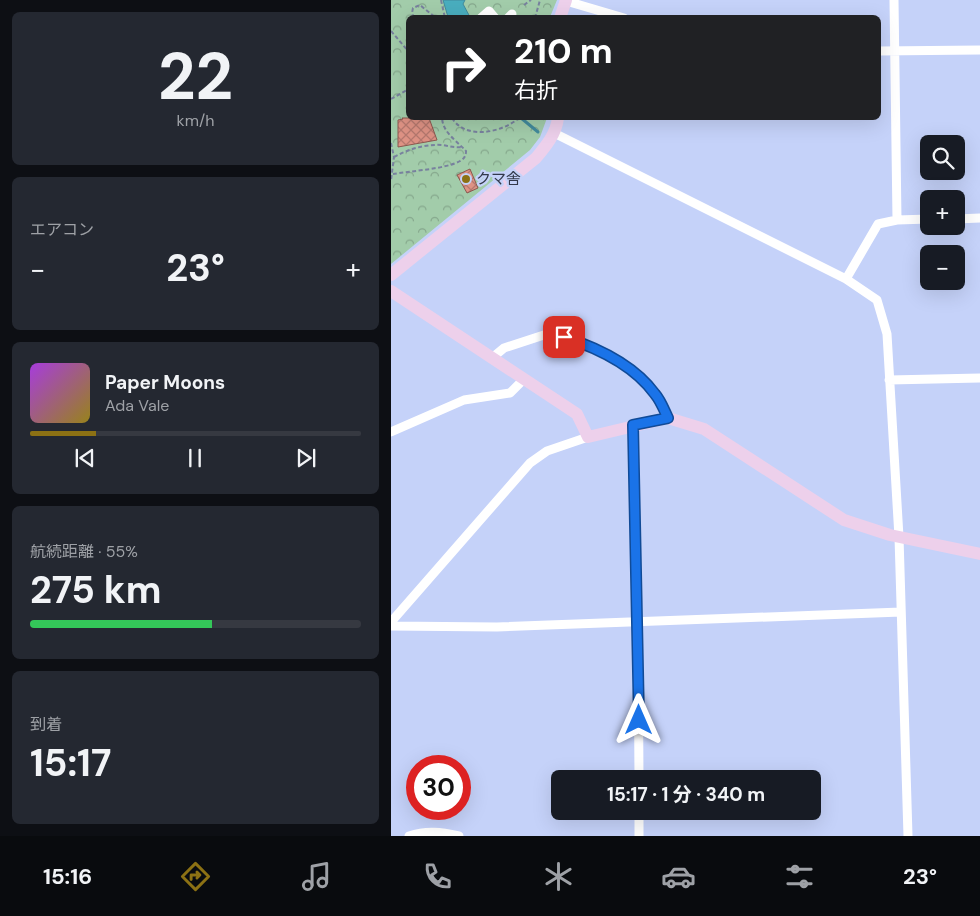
<!DOCTYPE html>
<html lang="ja">
<head>
<meta charset="utf-8">
<style>
	:root { --surface:#171b24; --page:#242831; --text:#f1f3f6; --muted:#9ea1a6; --line:#363941; --accent:#8c7114 }
	body { margin:0; font-family:"DM Sans","Noto Sans JP",sans-serif; background:var(--page); color:var(--text); height:100vh; display:flex; flex-direction:column; font-size:19px; white-space:nowrap }
	* { box-sizing:border-box; margin:0 }
	p { font-size:16px; color:var(--muted) }
	.icon { flex:none; width:28px; height:28px; fill:none; stroke:currentColor; stroke-width:2; stroke-linecap:round; stroke-linejoin:round }
	.map { position:relative; flex:1; overflow:hidden }
	.panel { display:flex; flex-direction:column; gap:12px; padding:12px; background:#0d0f14; width:391px }
	.panel>* { flex:none }
	.hud { position:absolute; left:15px; top:15px; width:475px; height:105px; border-radius:8px; box-shadow:0 5px 20px #0002; background:#202124; color:#fff; overflow:hidden }
	.fabs { position:absolute; left:529px; top:135px; display:grid; gap:10px }
	.fabs a { display:grid; place-items:center; width:45px; height:45px; border-radius:8px; background:var(--surface); box-shadow:0 5px 20px #0002; font-size:25px }
	.speed { position:absolute; left:15px; top:755px; display:flex; gap:10px; font-size:25px; font-weight:700; text-align:center }
	.speed>* { display:grid; place-content:center; width:65px; height:65px; border-radius:50%; background:var(--surface); box-shadow:0 5px 20px #0002; line-height:1 }
	.speed .limit { border:8px solid #d22; background:#fff; color:#111 }
	.pin { position:absolute; display:grid; place-items:center; width:42px; height:42px; color:#fff; margin:-21px; border-radius:10px; box-shadow:0 2px 8px #0006 }
	.me { position:absolute; width:55px; margin:-28px; rotate:0deg; stroke-linejoin:round; filter:drop-shadow(0 0 4px #0008) }
	.turn { display:flex; align-items:center; gap:18px; height:105px; padding:0 25px; font-size:22px }
	.turn .icon { width:65px; height:65px; stroke-width:2.5 }
	.turn b { display:block; font-size:35px; line-height:42px }
	.big { font-size:38px; font-weight:700; line-height:1.1 }
	.panel .card { flex:1; display:flex; flex-direction:column; justify-content:center; gap:8px; min-width:0; padding:0 18px; border-radius:8px; background:var(--page) }
	.panel .dial { align-items:center; gap:0 }
	.dial b { font-size:65px; line-height:1 }
	.song { display:flex; align-items:center; gap:15px }
	.cover { width:60px; height:60px; border-radius:8px; background:linear-gradient(135deg,hsl(280 70% 55%),hsl(50 70% 35%)) }
	.played { height:5px; border-radius:2px; background:linear-gradient(90deg,var(--accent) 20%,var(--line) 20%) }
	.keys { display:flex; justify-content:space-around; direction:ltr }
	.heat { display:flex; justify-content:space-between; align-items:center; font-size:28px; direction:ltr }
	.charge { height:8px; border-radius:4px; background:linear-gradient(90deg,#34c759 55%,var(--line) 0) }
	.trip { position:absolute; left:160px; top:770px; width:270px; height:50px; border-radius:8px; background:var(--surface); box-shadow:0 5px 20px #0002; font-weight:700; line-height:50px; text-align:center }
	.menu { display:flex; height:80px; justify-content:space-around; align-items:center; background:#090b0e; color:var(--muted) }
	.menu .icon { width:35px; height:35px }
	.menu .selected { color:var(--accent) }
	.menu b { font-size:22px; color:var(--text) }
	main { display:flex; flex:1; min-height:0 }
	.map>svg:first-child { display:block }
	.park { fill:url(#park-crowns) }
	.water { fill:#49adbe; stroke:#428a9c }
	.lines { fill:none; stroke-linecap:round; stroke-linejoin:round }
	.stream { stroke:#428a9c; stroke-width:3 }
	.building { fill:url(#building-cross-hatch); stroke:#8b584f }
	.path { stroke:#78819e; stroke-width:2; stroke-dasharray:4 2.5; stroke-linecap:butt }
	.street { stroke:#fff; stroke-width:9 }
	.secondary { stroke:#edd0eb; stroke-width:12 }
	.route-casing { stroke:#114b97; stroke-width:12 }
	.route { stroke:#1a73e8; stroke-width:9 }
	.poi-dot { fill:#8c7114; stroke:#c5d2f9; stroke-width:2 }
	.labels { text-anchor:middle; dominant-baseline:central; stroke-width:4.5; stroke-linejoin:round; paint-order:stroke }
	.poi-label { font-size:15px; fill:#32384b; stroke:#c5d2f9; text-anchor:start }
</style>
</head>
<body>
<main>
<section class="panel">
<div class="card dial"><b>22</b><p>km/h</p></div>
<div class="card"><p>エアコン</p>
<div class="heat"><a>−</a><b class="big">23°</b><a>+</a></div>
</div>
<div class="card">
<div class="song"><i class="cover"></i><div><b>Paper Moons</b><p>Ada Vale</p></div></div>
<div class="played"></div>
<div class="keys"><svg class="icon" aria-label="previous" viewBox="0 0 24 24"><path d="M18 5L8 12l10 7zM5 5v14"/></svg><svg class="icon" aria-label="pause" viewBox="0 0 24 24"><path d="M8 5v14M16 5v14"/></svg><svg class="icon" aria-label="next" viewBox="0 0 24 24"><path d="M6 5l10 7-10 7zM19 5v14"/></svg></div>
</div>
<div class="card"><p>航続距離 · 55%</p><b class="big">275 km</b><div class="charge"></div></div>
<div class="card"><p>到着</p><b class="big">15:17</b></div>
</section>
<div class="map">
<svg width="589" height="836" viewBox="0 0 589 836">
	<defs>
		<pattern id="park-crowns" width="20" height="18" patternUnits="userSpaceOnUse" patternTransform="scale(1.25)"><rect width="20" height="18" fill="#a2ccaa"/><path d="M2 6a3 3 0 1 1 6 0M12 15a3 3 0 1 1 6 0" fill="none" stroke="#85a78c"/></pattern>
		<pattern id="building-cross-hatch" width="8" height="8" patternUnits="userSpaceOnUse" patternTransform="scale(1.25)"><rect width="8" height="8" fill="#de9284"/><path d="M0 0l8 8M0 8l8-8" fill="none" stroke="#b5786e"/></pattern>
	</defs>
	<rect width="100%" height="100%" fill="#c5d2f9"/>
	<!-- park -->
	<path class="park" d="M 0,0 L 166,0 L 159,17 L 18,18 L 18,118 L 156,118 L 149,137 L 139,150 L 0,264 Z"/>
	<!-- water -->
	<path class="water" d="M 52,0 L 74,0 L 72,4 L 79,17 L 57,17 Z"/>
	<g class="lines">
		<!-- stream -->
		<path class="stream" d="M 130,118 L 147,132"/>
	</g>
	<!-- building -->
	<path class="building" d="M 11,118 L 38,118 L 46,140 L 7,147 L 7,120 L 12,119 Z
		M 79,169 L 87,188 L 76,193 L 66,175 Z"/>
	<g class="lines">
		<!-- path -->
		<path class="path" d="M 50,0 L 54,18
			M 133,5 L 140,0
			M 23,18 L 21,13 L 22,8 L 29,5 L 45,18
			M 144,18 L 149,0
			M 0,31 L 18,52
			M 0,99 L 18,89
			M 61,118 C 75,141 112,132 128,118
			M 0,143 L 3,157 L 0,180
			M 3,157 C 18,149 34,144 51,145 C 58,146 64,148 71,147
			M 2,174 C 19,171 55,169 69,161 C 73,159 75,156 75,151 C 66,141 52,133 51,118"/>
		<!-- street -->
		<path class="street" d="M 503,0 L 506,220
			M 175,1 L 233,18
			M 90,18 L 98,11 L 104,18
			M 117,18 L 121,14
			M 488,51 L 589,50
			M 163,133 L 455,279 L 486,300 L 496,334 L 508,537 L 517,836
			M 565,219 L 589,218
			M 455,279 L 487,224 L 506,220 L 538,219
			M 101,358 L 113,348 L 159,333 L 187,342 L 225,360 L 246,373 L 265,394 L 277,418
			M 498,380 L 589,378
			M 242,425 L 247,621 L 248,779
			M 0,432 L 73,400 L 119,393 L 133,379
			M 0,622 L 139,463 L 156,451 L 197,437
			M 0,626 L 106,627 L 510,612
			M 248,811 L 248,836
			M 18,836 C 36,830 50,832 68,836"/>
		<!-- secondary -->
		<path class="secondary" d="M 169,18 L 175,0
			M 0,275 L 145,158 C 155,146 165,134 167,118
			M 0,291 L 186,414 L 197,437 L 277,418 L 313,429 L 453,520 L 499,535 L 589,554"/>
	</g>
	<g class="lines">
		<defs>
			<path id="route" d="M 173,337 C 207,348 243,365 264,394 C 270,401 273,410 277,418 L 242,425 L 248,720"/>
		</defs>
		<!-- route casing -->
		<use href="#route" class="route-casing"/>
		<!-- route -->
		<use href="#route" class="route"/>
	</g>
	<!-- markers -->
	<circle class="poi-dot" cx="75" cy="179" r="5"/>
	<g class="labels">
		<!-- poi labels -->
		<g class="poi-label">
			<text x="85" y="179">クマ舎</text>
		</g>
	</g>
</svg>
<div class="fabs">
<a><svg class="icon" aria-label="search" viewBox="0 0 24 24"><circle cx="10" cy="10" r="6"/><path d="M15 15l6 6"/></svg></a>
<a>+</a>
<a>−</a>
</div>
<div class="speed"><div class="limit">30</div></div>
<div class="pin" style="left:173px;top:337px;background:#d93025"><svg class="icon" aria-label="arrive" viewBox="0 0 24 24"><path d="M6 21V4h12l-3 4 3 4H6"/></svg></div>
<svg class="me" style="left:248px;top:720px" viewBox="-20 -20 40 40"><path d="M0-17L14 15 0 8-14 15z" fill="#1a73e8" stroke="#fff" stroke-width="4"/></svg>
<div class="trip">15:17 · 1 分 · 340 m</div>
<div class="hud">
<div class="turn"><svg class="icon" aria-label="right" viewBox="0 0 24 24"><path d="M7 20v-9h11M14 6l5 5-5 5"/></svg><div><b>210 m</b>右折</div></div>
</div>
</div>
</main>
<nav class="menu">
<b>15:16</b>
<svg class="icon selected" aria-label="directions" viewBox="0 0 24 24"><path d="M12 3l9 9-9 9-9-9zM9 14v-3h6M13 9l2 2-2 2"/></svg>
<svg class="icon" aria-label="music" viewBox="0 0 24 24"><path d="M9 18V5l10-2v13"/><circle cx="6" cy="18" r="3"/><circle cx="16" cy="16" r="3"/></svg>
<svg class="icon" aria-label="phone" viewBox="0 0 24 24"><path d="M5 4h4l2 5-3 2q2 4 5 5l2-3 5 2v4C11 20 4 13 5 4z"/></svg>
<svg class="icon" aria-label="climate" viewBox="0 0 24 24"><path d="M12 3v18M4 7l16 10M4 17L20 7"/></svg>
<svg class="icon" aria-label="car" viewBox="0 0 24 24"><path d="M5 17H2v-5l4-1 3-4h7l3 4 3 1v5h-3M9 17h6M6 11h13"/><circle cx="7" cy="17" r="2"/><circle cx="17" cy="17" r="2"/></svg>
<svg class="icon" aria-label="filters" viewBox="0 0 24 24"><path d="M4 7h16M4 17h16"/><circle cx="9" cy="7" r="2"/><circle cx="15" cy="17" r="2"/></svg>
<b>23°</b>
</nav>
</body>
</html>
